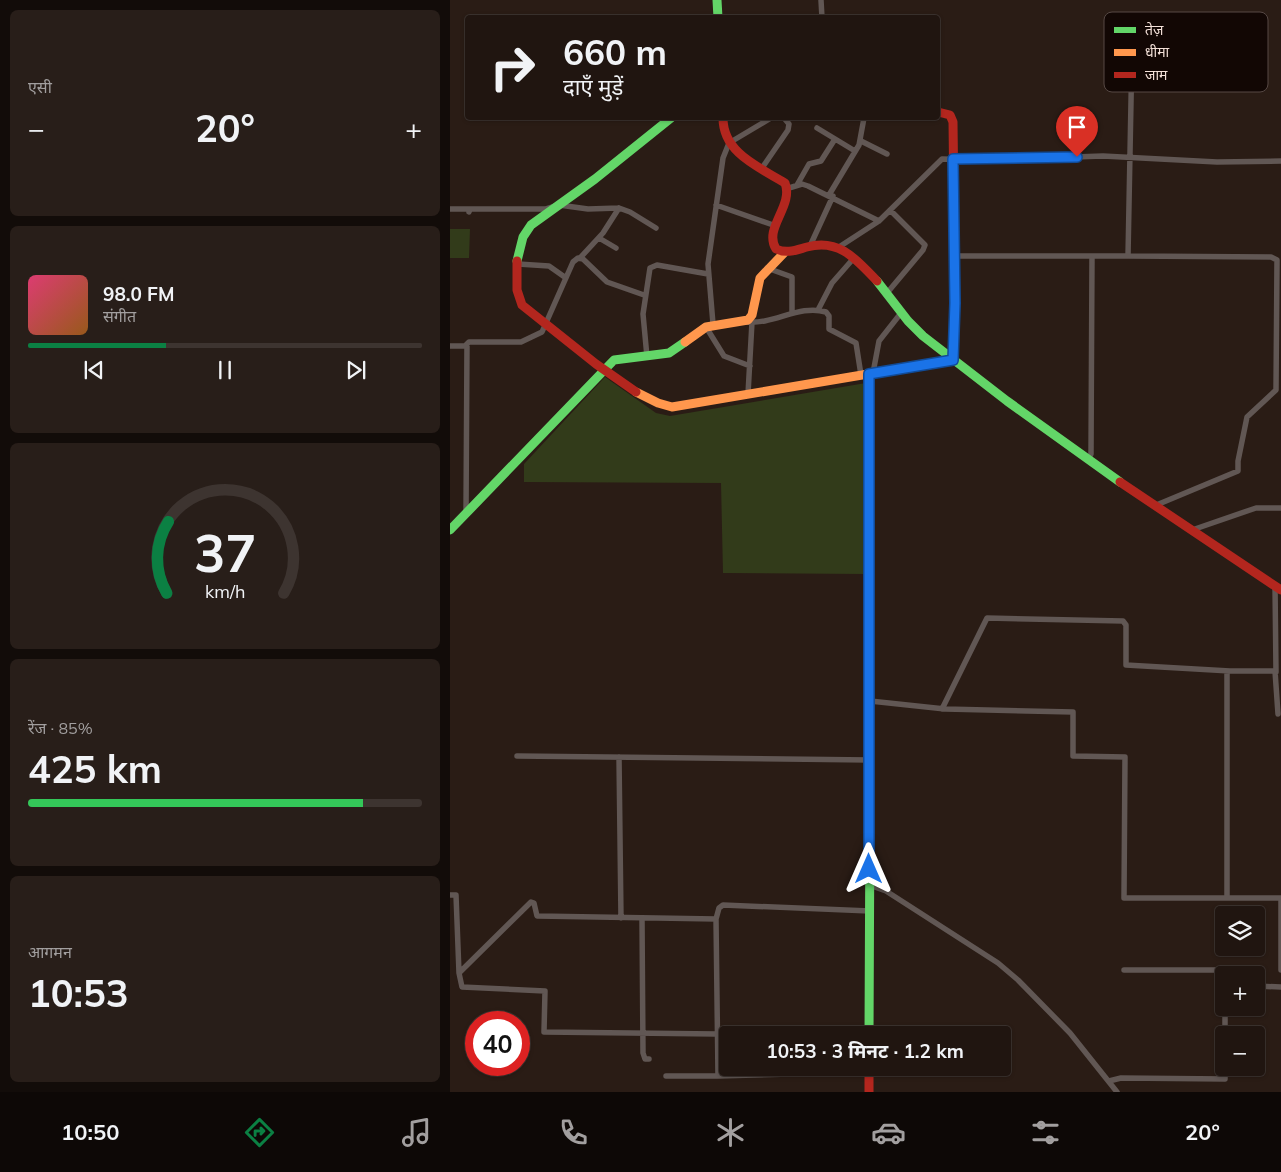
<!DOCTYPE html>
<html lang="hi">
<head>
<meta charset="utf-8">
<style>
	:root { --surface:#201510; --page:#281e19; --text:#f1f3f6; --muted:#a29f9f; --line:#3d3430; --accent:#0b8043 }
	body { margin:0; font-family:Mulish,"Noto Sans Devanagari",sans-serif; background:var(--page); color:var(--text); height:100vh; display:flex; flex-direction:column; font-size:19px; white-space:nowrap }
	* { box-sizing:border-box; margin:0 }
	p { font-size:16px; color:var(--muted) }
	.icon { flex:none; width:28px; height:28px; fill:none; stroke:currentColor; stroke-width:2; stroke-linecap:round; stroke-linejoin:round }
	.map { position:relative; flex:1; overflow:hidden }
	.panel { display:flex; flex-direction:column; gap:10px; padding:10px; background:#120c09; width:450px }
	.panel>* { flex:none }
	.banner { position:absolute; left:15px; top:15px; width:475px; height:105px; border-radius:5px; box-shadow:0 1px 4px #0004,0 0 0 1px var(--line); background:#201510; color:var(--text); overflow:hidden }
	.buttons { position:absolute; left:765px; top:906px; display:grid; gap:10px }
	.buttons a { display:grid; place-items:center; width:50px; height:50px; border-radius:5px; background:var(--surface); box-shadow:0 1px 4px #0004,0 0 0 1px var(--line); font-size:25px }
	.speed { position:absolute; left:15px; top:1011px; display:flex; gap:10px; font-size:25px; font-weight:700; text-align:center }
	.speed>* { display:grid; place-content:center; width:65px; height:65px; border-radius:50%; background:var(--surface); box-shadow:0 1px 4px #0004,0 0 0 1px var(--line); line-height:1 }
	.speed .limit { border:8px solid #d22; background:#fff; color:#111 }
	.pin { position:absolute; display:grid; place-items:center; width:42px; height:42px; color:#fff; margin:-51px -21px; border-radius:50% 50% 50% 0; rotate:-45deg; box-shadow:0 0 5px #0007 }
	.pin .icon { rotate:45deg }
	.me { position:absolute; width:55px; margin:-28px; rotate:0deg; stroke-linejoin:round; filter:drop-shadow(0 0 4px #0008) }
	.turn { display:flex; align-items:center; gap:18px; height:105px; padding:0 15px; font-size:22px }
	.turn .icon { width:65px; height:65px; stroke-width:2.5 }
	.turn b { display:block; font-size:35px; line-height:42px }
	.big { font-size:38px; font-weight:700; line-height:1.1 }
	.panel .card { flex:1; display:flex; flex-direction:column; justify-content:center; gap:8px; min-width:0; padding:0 18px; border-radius:8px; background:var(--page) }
	.panel .dial { align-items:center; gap:0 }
	.dial svg { height:130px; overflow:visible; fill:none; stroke:var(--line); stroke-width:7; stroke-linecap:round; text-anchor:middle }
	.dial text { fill:var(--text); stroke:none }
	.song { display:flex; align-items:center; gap:15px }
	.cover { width:60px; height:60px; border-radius:8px; background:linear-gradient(135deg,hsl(340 70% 55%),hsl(30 70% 35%)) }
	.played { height:5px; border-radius:2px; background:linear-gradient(90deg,var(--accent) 35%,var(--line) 35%) }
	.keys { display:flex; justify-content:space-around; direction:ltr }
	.heat { display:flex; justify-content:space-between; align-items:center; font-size:28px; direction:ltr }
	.charge { height:8px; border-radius:4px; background:linear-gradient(90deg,#34c759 85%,var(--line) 0) }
	.trip { position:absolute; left:269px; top:1026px; width:292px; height:50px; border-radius:5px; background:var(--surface); box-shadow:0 1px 4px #0004,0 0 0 1px var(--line); font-weight:700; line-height:50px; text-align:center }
	.tabs { display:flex; height:80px; justify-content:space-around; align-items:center; background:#0d0806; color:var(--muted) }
	.tabs .icon { width:35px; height:35px }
	.tabs .selected { color:var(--accent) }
	.tabs b { font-size:22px; color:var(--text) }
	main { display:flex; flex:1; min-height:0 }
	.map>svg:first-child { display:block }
	.green { fill:#323b1a }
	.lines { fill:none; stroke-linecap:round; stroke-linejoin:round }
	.street { stroke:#615754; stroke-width:5.5 }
	.fast { stroke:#63d668; stroke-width:9 }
	.slow { stroke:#ff974d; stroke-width:9 }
	.jam { stroke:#b3261e; stroke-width:9 }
	.route-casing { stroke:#114b97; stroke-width:12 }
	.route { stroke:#1a73e8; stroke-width:9 }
	.key { fill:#120704; stroke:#564844; stroke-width:1 }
	.key-label { font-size:14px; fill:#f4e1d9 }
</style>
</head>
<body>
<main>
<section class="panel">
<div class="card"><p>एसी</p>
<div class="heat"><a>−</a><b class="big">20°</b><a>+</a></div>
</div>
<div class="card">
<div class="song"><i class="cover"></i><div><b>98.0 FM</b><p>संगीत</p></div></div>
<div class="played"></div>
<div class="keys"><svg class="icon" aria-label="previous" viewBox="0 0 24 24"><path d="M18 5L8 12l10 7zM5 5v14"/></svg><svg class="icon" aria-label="pause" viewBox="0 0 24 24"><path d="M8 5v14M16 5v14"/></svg><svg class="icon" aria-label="next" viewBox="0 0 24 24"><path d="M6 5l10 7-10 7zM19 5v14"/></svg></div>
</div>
<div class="card dial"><svg viewBox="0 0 100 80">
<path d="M14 69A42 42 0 1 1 86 69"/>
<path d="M14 69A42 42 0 0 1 15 25" stroke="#0b8043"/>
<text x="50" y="56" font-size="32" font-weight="700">37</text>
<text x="50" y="72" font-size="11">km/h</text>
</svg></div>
<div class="card"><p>रेंज · 85%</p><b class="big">425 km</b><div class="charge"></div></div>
<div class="card"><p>आगमन</p><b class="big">10:53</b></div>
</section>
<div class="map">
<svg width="831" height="1092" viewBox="0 0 831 1092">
	<rect width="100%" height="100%" fill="#2a1c15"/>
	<!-- green -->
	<path class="green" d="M 0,229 L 20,229 L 19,258 L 0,258 Z
		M 155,377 L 206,413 L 220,416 L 416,383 L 417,574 L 273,573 L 271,483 L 74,482 L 74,464 Z"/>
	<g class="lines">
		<!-- street -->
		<path class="street" d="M 371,0 L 372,18
			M 367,128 L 405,151
			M 411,141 L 437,154
			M 312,168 L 338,130 L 339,124 L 334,118
			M 347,185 L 359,164 L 371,161 L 385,139
			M 339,188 L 352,184 L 358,186 L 429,221
			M 379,195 L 409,145 L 414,118
			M 266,205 L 326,226
			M 0,209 L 19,209
			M 19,212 L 20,209 L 96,209 L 109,205 L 138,209 L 169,208 L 180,212 L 206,228
			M 149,238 L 166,248
			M 360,246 L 383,196
			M 389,247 L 429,221 L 492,159 L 533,160 L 653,156 L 767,162 L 831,161
			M 505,256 L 642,256
			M 678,256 L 821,257 L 827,260 L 826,390 L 797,417 L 788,461 L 788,471 L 704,506
			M 130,258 L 153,233 L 169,208
			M 68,264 L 99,266 L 116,278
			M 317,268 L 342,277 L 342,313
			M 437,293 L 473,250 L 475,245 L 441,211
			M 368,310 L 382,283 L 403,259
			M 296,322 C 324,325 349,304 376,312 L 379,316 L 379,329 L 406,343 L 411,375
			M 263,324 L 258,264 L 273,158 L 279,143 L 321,118
			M 256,327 L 274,356 L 300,366
			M 0,346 L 15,346 L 19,342 L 71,342 L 92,332 L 123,262 L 128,258 L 133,259 L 157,282 L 194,295
			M 197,357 L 193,314 L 200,268 L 207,265 L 258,274
			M 423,373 L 429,341 L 451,313
			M 419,374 L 420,592
			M 298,394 L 302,322
			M 638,459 L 641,454 L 642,256 L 678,256 L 682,50
			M 16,514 L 17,344
			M 742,530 L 806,508 L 831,508
			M 825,586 L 826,672
			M 420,701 L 495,709 L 623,712 L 623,756 L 675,757 L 674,898 L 831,898
			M 492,709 L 537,618 L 673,621 L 676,625 L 676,665 L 780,671 L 825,671 L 828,714
			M 67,756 L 420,760
			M 169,757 L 171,918
			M 419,885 L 436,891 L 548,963 L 568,980 L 620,1033 L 667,1092
			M 0,895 L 6,895 L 9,973
			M 777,898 L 777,671
			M 831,899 L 831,970
			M 192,919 L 193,1053 L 195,1059 L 199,1059
			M 266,919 L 87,916 L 84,903 L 81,902 L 9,973 L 12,987 L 95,991 L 94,1032 L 267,1034
			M 674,970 L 774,970 L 775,975
			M 806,986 L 831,987
			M 775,1008 L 775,1035
			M 419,1072 L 268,1076 L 266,919 L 269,908 L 273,905 L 420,911
			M 216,1076 L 268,1076
			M 659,1081 L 671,1078 L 775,1079 L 775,1068"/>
		<!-- fast -->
		<path class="fast" d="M 267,0 L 268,18
			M 67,261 L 73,237 L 81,225 L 145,179 L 221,118
			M 427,281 L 458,321 L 473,336 L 557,401 L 670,482
			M 0,530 L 164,360 L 219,353 L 235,342
			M 419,1035 L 420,810"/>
		<!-- slow -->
		<path class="slow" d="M 235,342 L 256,327 L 298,320 L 302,315 L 310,278 L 334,253
			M 186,392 L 208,403 L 222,407 L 424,373"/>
		<!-- jam -->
		<path class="jam" d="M 273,118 C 273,153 309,167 335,183 C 344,206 313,228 326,249 C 337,254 346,250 357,247 C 389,238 406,259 427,281
			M 67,261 L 67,290 L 72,305 L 146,364 L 186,392
			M 424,373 L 503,360 L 505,284 L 503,122 L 500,115 L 488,112
			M 670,482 L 831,590
			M 420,810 L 420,592
			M 419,1068 L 419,1092"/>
	</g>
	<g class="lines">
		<defs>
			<path id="route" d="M 419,869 L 419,374 L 503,360 L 505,303 L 503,159 L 627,157"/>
		</defs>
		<!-- route casing -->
		<use href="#route" class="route-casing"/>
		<!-- route -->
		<use href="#route" class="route"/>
	</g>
	<!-- legend -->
	<rect x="654" y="12" width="164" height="80" rx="8" class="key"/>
	<rect x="664" y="27" width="22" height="6" fill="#63d668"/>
	<rect x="664" y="49" width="22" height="7" fill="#ff974d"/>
	<rect x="664" y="72" width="22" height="6" fill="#b3261e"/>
	<g class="key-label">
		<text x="695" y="35">तेज़</text>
		<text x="695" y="57">धीमा</text>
		<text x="695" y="80">जाम</text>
	</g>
</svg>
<div class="buttons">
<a><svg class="icon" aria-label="layers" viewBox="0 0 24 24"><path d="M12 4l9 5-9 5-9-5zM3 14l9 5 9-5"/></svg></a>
<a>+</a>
<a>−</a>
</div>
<div class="speed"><div class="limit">40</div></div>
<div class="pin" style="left:627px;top:157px;background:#d93025"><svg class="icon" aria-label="arrive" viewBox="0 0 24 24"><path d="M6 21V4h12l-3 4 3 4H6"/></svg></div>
<svg class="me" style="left:419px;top:869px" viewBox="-20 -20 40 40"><path d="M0-17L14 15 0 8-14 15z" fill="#1a73e8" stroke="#fff" stroke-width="4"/></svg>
<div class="trip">10:53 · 3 मिनट · 1.2 km</div>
<div class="banner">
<div class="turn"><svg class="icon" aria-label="right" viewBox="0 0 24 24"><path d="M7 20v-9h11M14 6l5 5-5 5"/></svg><div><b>660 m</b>दाएँ मुड़ें</div></div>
</div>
</div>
</main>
<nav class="tabs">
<b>10:50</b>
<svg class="icon selected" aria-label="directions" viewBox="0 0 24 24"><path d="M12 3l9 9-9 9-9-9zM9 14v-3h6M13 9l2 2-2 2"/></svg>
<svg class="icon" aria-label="music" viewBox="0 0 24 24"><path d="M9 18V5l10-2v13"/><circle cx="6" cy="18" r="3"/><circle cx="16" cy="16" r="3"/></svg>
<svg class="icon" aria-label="phone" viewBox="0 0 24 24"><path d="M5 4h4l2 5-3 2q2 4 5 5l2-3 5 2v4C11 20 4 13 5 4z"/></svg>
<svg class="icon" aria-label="climate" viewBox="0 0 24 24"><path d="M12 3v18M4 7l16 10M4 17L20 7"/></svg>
<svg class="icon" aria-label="car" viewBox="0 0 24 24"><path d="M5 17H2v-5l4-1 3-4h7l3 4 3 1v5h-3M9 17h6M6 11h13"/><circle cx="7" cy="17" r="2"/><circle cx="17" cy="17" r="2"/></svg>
<svg class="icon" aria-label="filters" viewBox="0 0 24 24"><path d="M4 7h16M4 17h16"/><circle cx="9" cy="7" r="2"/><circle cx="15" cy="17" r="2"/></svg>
<b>20°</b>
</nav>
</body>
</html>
